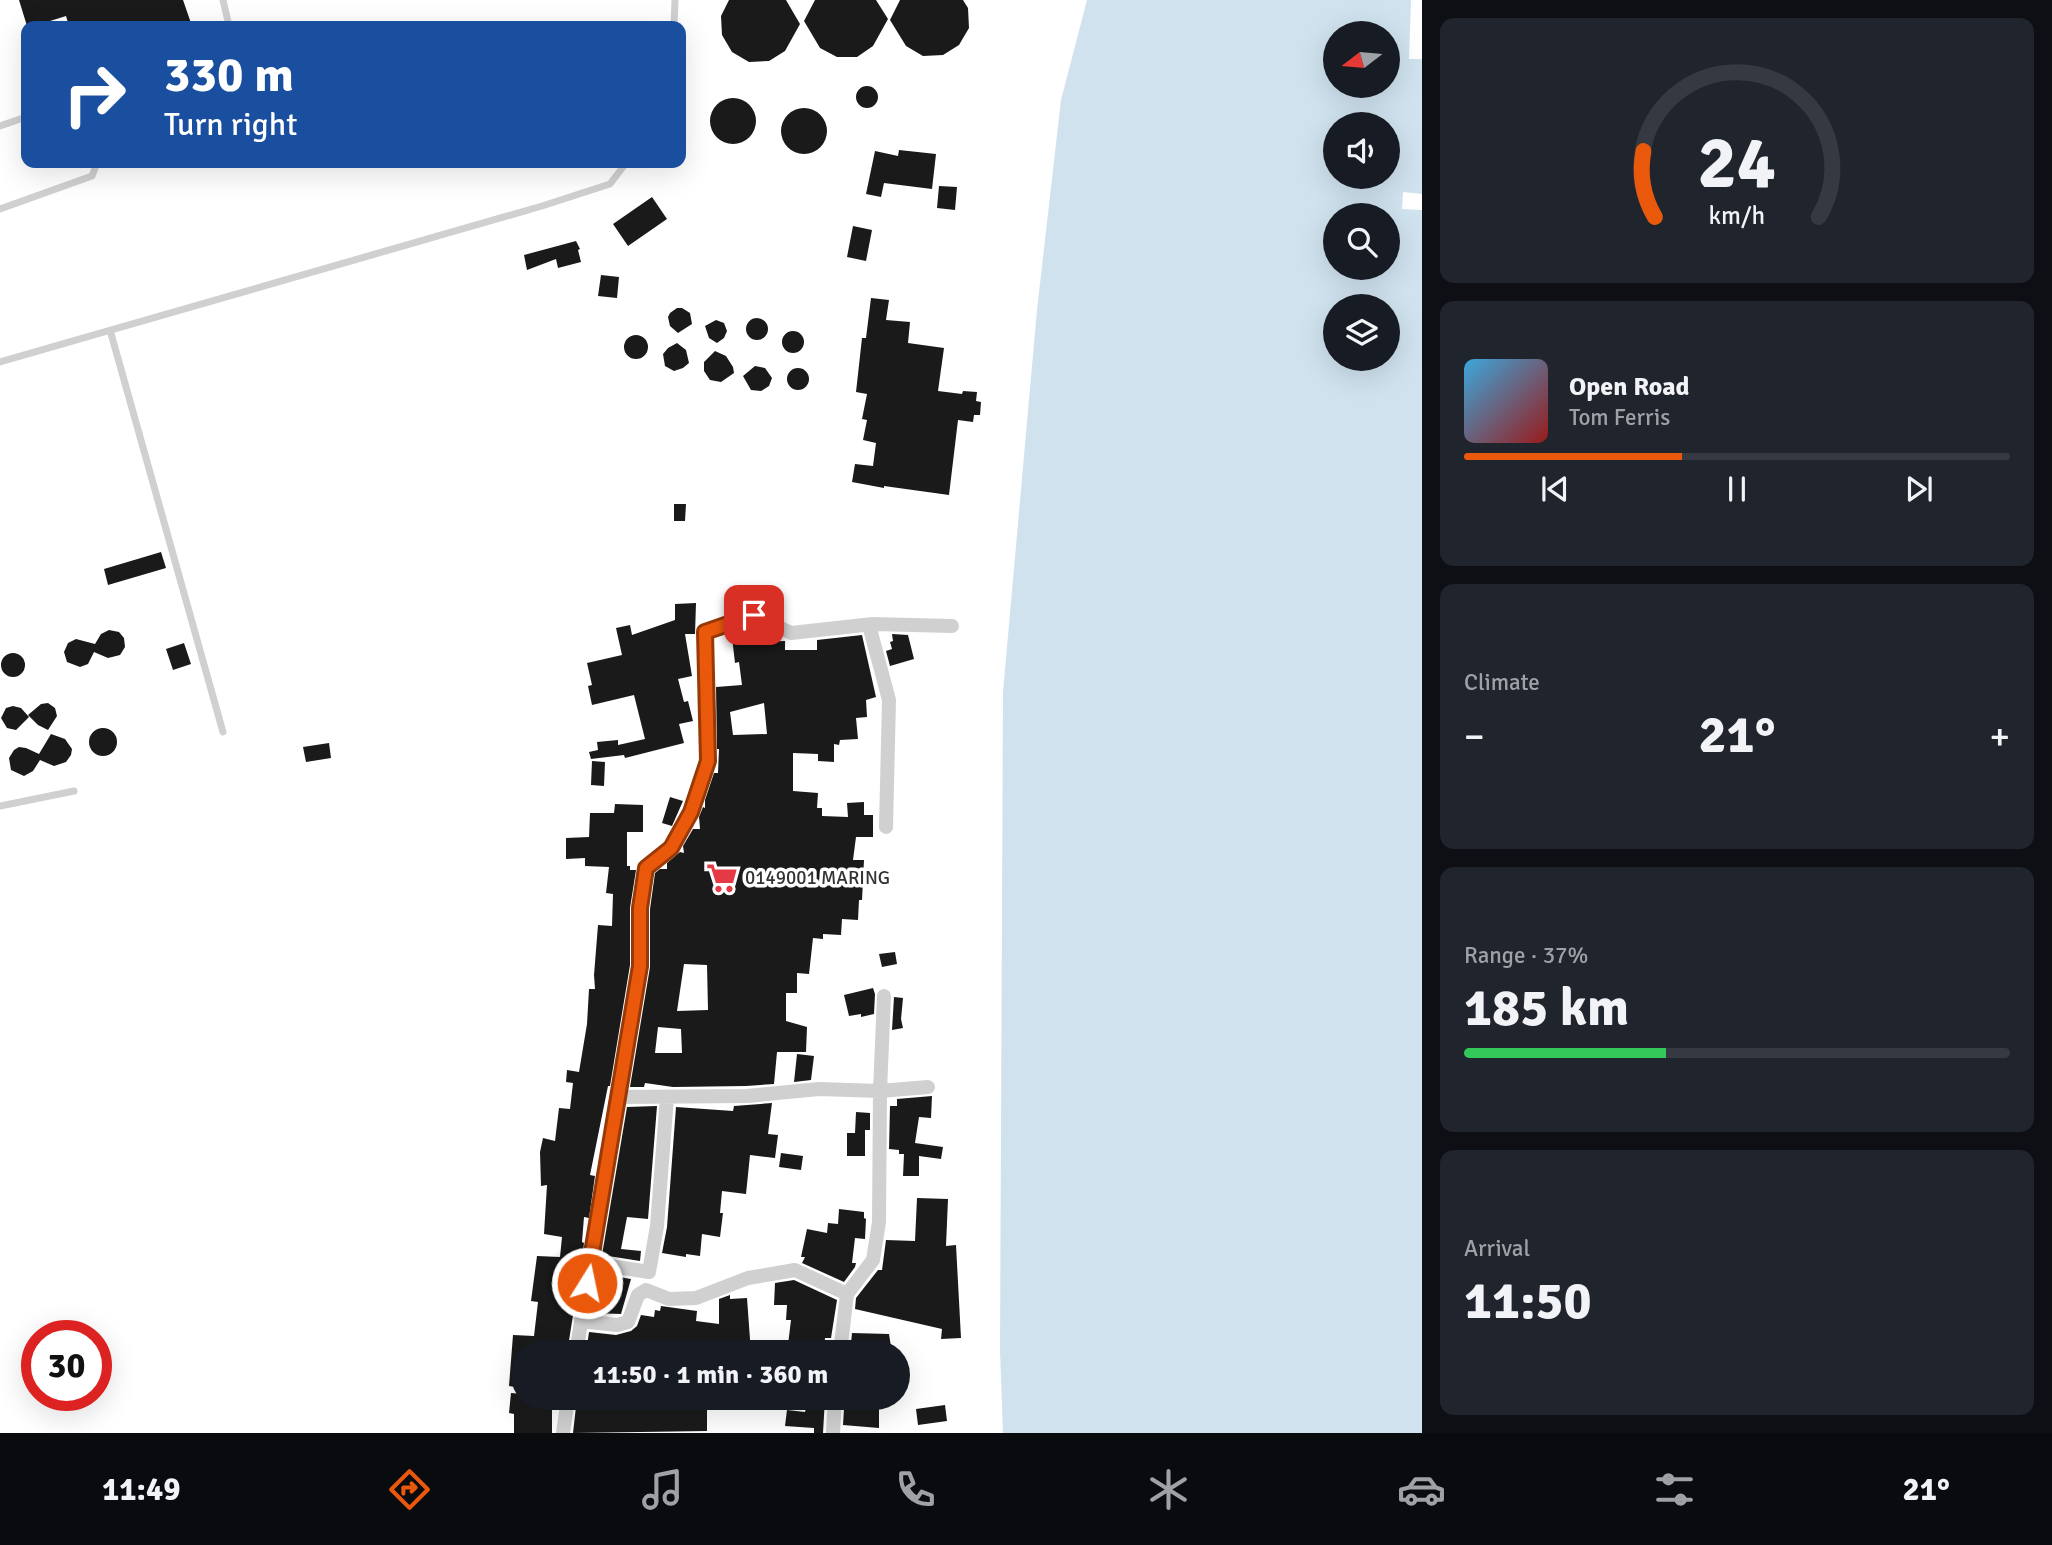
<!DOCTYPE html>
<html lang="en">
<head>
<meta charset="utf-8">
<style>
	:root { --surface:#171b24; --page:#20242c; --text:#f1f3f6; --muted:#9ea1a6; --line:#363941; --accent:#ea580c }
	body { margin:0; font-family:Signika,sans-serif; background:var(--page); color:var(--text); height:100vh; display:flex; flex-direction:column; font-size:26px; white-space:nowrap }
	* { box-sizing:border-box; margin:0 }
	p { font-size:23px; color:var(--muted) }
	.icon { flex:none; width:38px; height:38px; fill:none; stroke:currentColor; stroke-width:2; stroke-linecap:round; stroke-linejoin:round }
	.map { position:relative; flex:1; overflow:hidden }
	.sheet { display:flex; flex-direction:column; gap:18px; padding:18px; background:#0d0f14; width:630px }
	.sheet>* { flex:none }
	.top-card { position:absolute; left:21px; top:21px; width:665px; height:147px; border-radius:14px; box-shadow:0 7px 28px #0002; background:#1a4fa0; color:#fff; overflow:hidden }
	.needle { width:46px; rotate:254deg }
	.fabs { position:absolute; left:1323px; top:21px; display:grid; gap:14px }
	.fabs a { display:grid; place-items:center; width:77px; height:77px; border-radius:50%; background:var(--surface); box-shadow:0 7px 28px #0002; font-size:35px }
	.speed { position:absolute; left:21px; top:1320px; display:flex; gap:14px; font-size:35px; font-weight:700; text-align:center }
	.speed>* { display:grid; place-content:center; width:91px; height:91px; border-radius:50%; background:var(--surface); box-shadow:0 7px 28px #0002; line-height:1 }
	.speed .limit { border:10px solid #d22; background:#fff; color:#111 }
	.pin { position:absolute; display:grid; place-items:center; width:60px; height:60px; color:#fff; margin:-30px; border-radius:14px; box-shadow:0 4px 10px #0006 }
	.me { position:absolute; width:77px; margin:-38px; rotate:10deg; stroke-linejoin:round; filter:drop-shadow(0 0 5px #0008) }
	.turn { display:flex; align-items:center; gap:24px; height:147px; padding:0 28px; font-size:32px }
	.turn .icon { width:91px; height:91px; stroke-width:2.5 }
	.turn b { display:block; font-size:49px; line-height:60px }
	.big { font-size:52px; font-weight:700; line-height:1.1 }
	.sheet .tile { flex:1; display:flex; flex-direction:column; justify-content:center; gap:10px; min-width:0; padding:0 24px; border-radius:14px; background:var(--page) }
	.sheet .dial { align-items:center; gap:0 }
	.dial svg { height:182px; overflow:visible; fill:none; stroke:var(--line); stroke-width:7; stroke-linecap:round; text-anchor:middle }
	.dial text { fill:var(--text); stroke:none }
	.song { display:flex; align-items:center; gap:21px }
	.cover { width:84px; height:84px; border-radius:10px; background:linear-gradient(135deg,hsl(200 70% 55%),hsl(0 70% 35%)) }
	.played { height:7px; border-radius:4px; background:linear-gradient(90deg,var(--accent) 40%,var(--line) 40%) }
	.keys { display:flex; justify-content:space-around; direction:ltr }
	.heat { display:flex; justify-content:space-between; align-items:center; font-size:38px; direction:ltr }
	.charge { height:10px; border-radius:5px; background:linear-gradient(90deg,#34c759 37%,var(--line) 0) }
	.trip { position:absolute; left:511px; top:1340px; width:399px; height:70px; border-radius:35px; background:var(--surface); box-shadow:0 7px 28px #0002; font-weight:700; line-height:70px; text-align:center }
	.dock { display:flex; height:112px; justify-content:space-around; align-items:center; background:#090b0e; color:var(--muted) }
	.dock .icon { width:49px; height:49px }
	.dock .on { color:var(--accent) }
	.dock b { font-size:32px; color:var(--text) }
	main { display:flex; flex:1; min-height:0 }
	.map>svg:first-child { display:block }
	.water { fill:#cfe2ee; fill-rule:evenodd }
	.pier { fill:#fff }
	.building { fill:#1a1a1a; fill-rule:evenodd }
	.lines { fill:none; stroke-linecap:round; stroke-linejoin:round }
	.lane { stroke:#d0d0d0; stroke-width:7 }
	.street { stroke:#d0d0d0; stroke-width:14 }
	.route-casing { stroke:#983908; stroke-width:18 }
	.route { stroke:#ea580c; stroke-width:12 }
	.labels { text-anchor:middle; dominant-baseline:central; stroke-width:7; stroke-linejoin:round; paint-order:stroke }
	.poi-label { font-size:19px; fill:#333; stroke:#fff; text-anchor:start }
</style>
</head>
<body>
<main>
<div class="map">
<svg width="1422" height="1433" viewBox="0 0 1422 1433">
	<rect width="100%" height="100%" fill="#fff"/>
	<!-- water -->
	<path class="water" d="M 1087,0 L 1422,0 L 1422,1433 L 1003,1433 L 1000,1350 L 1003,692 L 1037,310 L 1061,100 ZM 1335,33 L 1388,33 L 1388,86 L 1335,86 ZM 1335,124 L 1388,124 L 1388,177 L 1335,177 ZM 1335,215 L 1388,215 L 1388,268 L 1335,268 ZM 1335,306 L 1388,306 L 1388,359 L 1335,359 Z"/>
	<!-- pier -->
	<path class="pier" d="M 1411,0 L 1422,0 L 1422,59 L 1409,59 Z
		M 1403,192 L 1422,194 L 1422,210 L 1402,209 Z"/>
	<!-- building -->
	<path class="building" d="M 19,0 L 183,0 L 192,26 L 69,26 L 66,16 L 34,26 L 27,26 Z
		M 729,0 L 786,0 L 800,24 L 785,51 L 769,61 L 749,62 L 732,52 L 722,35 L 721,16 Z
		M 815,0 L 876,0 L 888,19 L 873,46 L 857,57 L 837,57 L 820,48 L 804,21 Z
		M 900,0 L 963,0 L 968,8 L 969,28 L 959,45 L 943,55 L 923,56 L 906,46 L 890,20 Z
		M856 97a11 11 0 1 1 22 0a11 11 0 1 1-22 0Z
		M710 121a23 23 0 1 1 46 0a23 23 0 1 1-46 0Z
		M781 131a23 23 0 1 1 46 0a23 23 0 1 1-46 0Z
		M 899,150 L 936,154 L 932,189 L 884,183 L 881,197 L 866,194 L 875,151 L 898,156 Z
		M 939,186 L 957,187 L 955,210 L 937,208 Z
		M 652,197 L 667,219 L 628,246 L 613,224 Z
		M 853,226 L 872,230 L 866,261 L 847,257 Z
		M 576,241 L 580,249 L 578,250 L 581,262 L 558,268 L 556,259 L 527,270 L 524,255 Z
		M 601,275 L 619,277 L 617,298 L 598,296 Z
		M 871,298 L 889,300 L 886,320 L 910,322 L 908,343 L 944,348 L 938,391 L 962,394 L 963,391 L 977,392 L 976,401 L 981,402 L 980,415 L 974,415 L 973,422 L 958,420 L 949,495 L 884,486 L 884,488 L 852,482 L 855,464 L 873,466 L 876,443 L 863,440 L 867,420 L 862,419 L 867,394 L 856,392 L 862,338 L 866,338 Z
		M 677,308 L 682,308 L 690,313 L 692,324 L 678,333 L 670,326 L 668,317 L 670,313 Z
		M746 329a11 11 0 1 1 22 0a11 11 0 1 1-22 0Z
		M 716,320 L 724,323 L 727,331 L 724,338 L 717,343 L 709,338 L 705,326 Z
		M782 342a11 11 0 1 1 22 0a11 11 0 1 1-22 0Z
		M624 347a12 12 0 1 1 24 0a12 12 0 1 1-24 0Z
		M 677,343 L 686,350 L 689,363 L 683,368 L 674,371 L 665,366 L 663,354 L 668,348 Z
		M 715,351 L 726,356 L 733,367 L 734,373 L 721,382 L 710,380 L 704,371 L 704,362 Z
		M 755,366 L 765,368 L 772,378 L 769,386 L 761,391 L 751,390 L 743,376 Z
		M787 379a11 11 0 1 1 22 0a11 11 0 1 1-22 0Z
		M 674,504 L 686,504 L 685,521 L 674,521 Z
		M 161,552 L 166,568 L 108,585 L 104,569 Z
		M 696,603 L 695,634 L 685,634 L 692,676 L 678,679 L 684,702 L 688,701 L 693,721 L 679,724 L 684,743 L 625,758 L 624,755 L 591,759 L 589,752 L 598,750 L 597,742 L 618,740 L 618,745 L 645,739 L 634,695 L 592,705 L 588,686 L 592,685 L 587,663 L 622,655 L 616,628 L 630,625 L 632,635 L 675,620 L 675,604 Z
		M 109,630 L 119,632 L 124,638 L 125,647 L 120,655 L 108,658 L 94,652 L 88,664 L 80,667 L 67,662 L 64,652 L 68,643 L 76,639 L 95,644 L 101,634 Z
		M 892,634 L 908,635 L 914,659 L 890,666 L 886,651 L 892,649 L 890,642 L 893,641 Z
		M 755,635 L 756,642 L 785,641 L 785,650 L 817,650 L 817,640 L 862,635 L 876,697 L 866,700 L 867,717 L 856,718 L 858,739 L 840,740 L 839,745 L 834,744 L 834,762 L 818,761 L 818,754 L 793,753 L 793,791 L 818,793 L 817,808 L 822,808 L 822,816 L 848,817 L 847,803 L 864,802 L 864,815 L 873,815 L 873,837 L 856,837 L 853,860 L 864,860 L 862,900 L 859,900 L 858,920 L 842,919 L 841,935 L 823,934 L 823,939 L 813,938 L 809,974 L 797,973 L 797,993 L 786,993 L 786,1021 L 807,1027 L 806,1052 L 777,1052 L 774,1084 L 746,1086 L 673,1087 L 645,1083 L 644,1087 L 630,1087 L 650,967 L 650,909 L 655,873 L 660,869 L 667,869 L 667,863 L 680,852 L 684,853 L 683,846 L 693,829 L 700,829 L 699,817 L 703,807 L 705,808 L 705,800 L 714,773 L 718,773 L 719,749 L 717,749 L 716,687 L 742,685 L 739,662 L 735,663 L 732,637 ZM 764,703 L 767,734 L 733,735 L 730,712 ZM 684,964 L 707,965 L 708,1010 L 677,1011 ZM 658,1027 L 681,1029 L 682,1053 L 655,1053 Z
		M 184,643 L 191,664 L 173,670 L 166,649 Z
		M1 665a12 12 0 1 1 24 0a12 12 0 1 1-24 0Z
		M 48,703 L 55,708 L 57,716 L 48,730 L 38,725 L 28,715 L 41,704 Z
		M 13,706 L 21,708 L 29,717 L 16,730 L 7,728 L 1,718 L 6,708 Z
		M89 742a14 14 0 1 1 28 0a14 14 0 1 1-28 0Z
		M 51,734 L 65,739 L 72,749 L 71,755 L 66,762 L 54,766 L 40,760 L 33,771 L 24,776 L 11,770 L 9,758 L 14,750 L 19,747 L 26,748 L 39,754 Z
		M 329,743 L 331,758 L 306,762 L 303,747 Z
		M 592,761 L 605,762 L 604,786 L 591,785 Z
		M 670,797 L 683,801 L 672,826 L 662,823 Z
		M 615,804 L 643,805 L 643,832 L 627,832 L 627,866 L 630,866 L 630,870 L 636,870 L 630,908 L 630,965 L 610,1086 L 608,1086 L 590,1175 L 595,1176 L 589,1218 L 584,1217 L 582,1242 L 584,1243 L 582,1259 L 576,1259 L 574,1290 L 577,1290 L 567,1353 L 523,1353 L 521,1388 L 509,1386 L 513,1335 L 534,1336 L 538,1302 L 531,1301 L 537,1256 L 560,1257 L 562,1237 L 544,1234 L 547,1185 L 541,1186 L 540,1152 L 543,1138 L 555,1141 L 559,1108 L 570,1109 L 573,1083 L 566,1082 L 567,1070 L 579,1072 L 587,1024 L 589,989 L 595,989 L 594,975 L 598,925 L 612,926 L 613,894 L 606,893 L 609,867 L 585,866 L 585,858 L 566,859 L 566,838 L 589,837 L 590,813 L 614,813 Z
		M 895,952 L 897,964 L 882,967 L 879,954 Z
		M 873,988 L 875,994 L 874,1014 L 861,1017 L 861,1014 L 849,1016 L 844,995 Z
		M 894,997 L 903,998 L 901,1019 L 903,1028 L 892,1030 Z
		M 797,1054 L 814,1056 L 811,1080 L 794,1082 Z
		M 932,1096 L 931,1118 L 919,1117 L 915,1143 L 943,1147 L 941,1159 L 919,1156 L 919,1176 L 903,1176 L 904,1154 L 899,1154 L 899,1150 L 889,1149 L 890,1106 L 897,1106 L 897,1099 Z
		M 772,1103 L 768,1134 L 778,1135 L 775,1158 L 750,1155 L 746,1194 L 722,1191 L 720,1213 L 723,1213 L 720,1237 L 702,1234 L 700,1256 L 686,1254 L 686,1257 L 662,1253 L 667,1227 L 676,1107 L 733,1111 L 734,1106 Z
		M 657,1106 L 648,1219 L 627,1217 L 621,1249 L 641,1251 L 640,1261 L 602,1255 L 627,1107 Z
		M 856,1112 L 870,1113 L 870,1130 L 865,1130 L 865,1156 L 847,1156 L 847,1133 L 855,1133 Z
		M 781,1153 L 803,1156 L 801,1170 L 779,1167 Z
		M 917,1198 L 948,1199 L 946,1246 L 956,1245 L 961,1338 L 941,1339 L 942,1329 L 855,1309 L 856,1298 L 878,1270 L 882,1270 L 886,1240 L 915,1241 Z
		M 839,1209 L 864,1212 L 864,1218 L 866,1219 L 865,1239 L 855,1238 L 852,1263 L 856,1263 L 855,1267 L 844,1282 L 802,1263 L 805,1257 L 801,1257 L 807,1229 L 827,1233 L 828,1223 L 838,1224 Z
		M 600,1274 L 631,1279 L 621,1314 L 592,1313 Z
		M 794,1280 L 837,1300 L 831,1338 L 825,1338 L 824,1353 L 787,1353 L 791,1320 L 786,1320 L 787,1305 L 774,1305 L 775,1283 Z
		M 730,1295 L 730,1299 L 747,1298 L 751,1353 L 586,1353 L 589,1332 L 616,1335 L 631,1331 L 637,1326 L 641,1315 L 654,1317 L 655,1310 L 660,1311 L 661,1306 L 697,1311 L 696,1321 L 719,1324 L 719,1299 Z
		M 852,1333 L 889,1334 L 892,1353 L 850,1353 Z
		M 511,1393 L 523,1394 L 523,1398 L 558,1398 L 557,1409 L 552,1408 L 552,1433 L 514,1433 L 514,1414 L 509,1413 Z
		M 577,1398 L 699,1398 L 697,1410 L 707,1410 L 707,1431 L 573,1433 Z
		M 809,1398 L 825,1398 L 823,1433 L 814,1433 L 814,1428 L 785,1426 L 787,1410 L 805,1412 Z
		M 866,1404 L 879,1404 L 879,1428 L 843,1425 L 844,1408 L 866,1408 Z
		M 945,1405 L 947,1421 L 918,1425 L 916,1409 Z"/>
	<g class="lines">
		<!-- lane -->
		<path class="lane" d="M 223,0 L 229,26
			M 674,26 L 675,0
			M 0,126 L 26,117
			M 0,209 L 92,176 L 97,163
			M 110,330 L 223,732
			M 0,362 L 542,206 L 610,184 L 626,163
			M 0,806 L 74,791"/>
		<!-- street -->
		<path class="street" d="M 869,625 L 889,700 L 886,827
			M 619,1097 L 747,1096 L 819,1089 L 880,1091 L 928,1087
			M 591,1263 L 649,1272 L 657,1226 L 667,1097
			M 581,1321 L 617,1325 L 628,1322 L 638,1295 L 646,1290 L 669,1299 L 696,1298 L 748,1278 L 795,1270 L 847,1294
			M 576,1353 L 640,966 L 640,908 L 646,868 L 671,848 L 691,812 L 708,761 L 705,631 L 754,615 L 791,633 L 873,624 L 952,626
			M 840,1353 L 847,1294 L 873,1260 L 879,1222 L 880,1091 L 884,996
			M 563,1433 L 568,1398
			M 833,1433 L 835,1398"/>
	</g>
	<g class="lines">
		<defs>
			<path id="route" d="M 587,1283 L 640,966 L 640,908 L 646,868 L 671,848 L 691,812 L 708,761 L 705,632 L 754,615"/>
		</defs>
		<!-- route casing -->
		<use href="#route" class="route-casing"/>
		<!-- route -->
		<use href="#route" class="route"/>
	</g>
	<!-- icons -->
	<defs>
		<symbol id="supermarket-bare" viewBox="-9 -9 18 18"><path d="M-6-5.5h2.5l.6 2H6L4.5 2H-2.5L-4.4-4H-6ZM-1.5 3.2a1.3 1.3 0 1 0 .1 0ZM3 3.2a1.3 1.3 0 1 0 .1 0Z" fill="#e63946" stroke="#fff" stroke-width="2.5" paint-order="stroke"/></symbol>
	</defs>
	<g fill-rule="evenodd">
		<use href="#supermarket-bare" x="700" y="856" width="44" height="44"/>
	</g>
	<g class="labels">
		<!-- poi labels -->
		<g class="poi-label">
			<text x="745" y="878">0149001 MARING</text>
		</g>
	</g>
</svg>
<div class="fabs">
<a><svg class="needle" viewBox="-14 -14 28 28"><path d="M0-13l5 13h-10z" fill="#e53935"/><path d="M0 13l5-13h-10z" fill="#9ea1a6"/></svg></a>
<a><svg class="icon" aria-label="sound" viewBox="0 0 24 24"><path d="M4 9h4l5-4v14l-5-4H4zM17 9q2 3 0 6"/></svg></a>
<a><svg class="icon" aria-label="search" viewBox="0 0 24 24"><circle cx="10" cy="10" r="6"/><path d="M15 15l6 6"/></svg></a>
<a><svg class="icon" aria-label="layers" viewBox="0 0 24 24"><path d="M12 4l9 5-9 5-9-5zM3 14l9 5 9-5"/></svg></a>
</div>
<div class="speed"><div class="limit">30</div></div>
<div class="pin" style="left:754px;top:615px;background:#d93025"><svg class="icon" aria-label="arrive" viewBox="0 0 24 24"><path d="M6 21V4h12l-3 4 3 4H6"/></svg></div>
<svg class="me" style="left:587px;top:1283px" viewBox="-20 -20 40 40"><circle r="17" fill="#ea580c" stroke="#fff" stroke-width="3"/><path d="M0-11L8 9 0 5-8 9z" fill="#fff"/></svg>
<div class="trip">11:50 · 1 min · 360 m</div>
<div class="top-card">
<div class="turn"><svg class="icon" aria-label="right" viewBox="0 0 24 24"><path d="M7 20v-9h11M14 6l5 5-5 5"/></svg><div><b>330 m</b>Turn right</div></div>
</div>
</div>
<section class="sheet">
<div class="tile dial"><svg viewBox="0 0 100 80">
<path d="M14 69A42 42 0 1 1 86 69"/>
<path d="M14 69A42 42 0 0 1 9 40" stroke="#ea580c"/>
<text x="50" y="56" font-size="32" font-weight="700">24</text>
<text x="50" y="72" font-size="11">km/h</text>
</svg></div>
<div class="tile">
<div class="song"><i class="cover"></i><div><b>Open Road</b><p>Tom Ferris</p></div></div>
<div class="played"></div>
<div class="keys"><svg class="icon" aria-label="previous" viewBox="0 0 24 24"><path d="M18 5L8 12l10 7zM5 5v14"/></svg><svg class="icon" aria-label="pause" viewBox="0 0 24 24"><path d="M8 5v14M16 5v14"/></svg><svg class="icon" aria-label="next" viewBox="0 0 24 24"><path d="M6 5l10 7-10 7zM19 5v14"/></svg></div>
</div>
<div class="tile"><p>Climate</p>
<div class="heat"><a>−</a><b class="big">21°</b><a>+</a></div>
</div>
<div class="tile"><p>Range · 37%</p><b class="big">185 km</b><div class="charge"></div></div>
<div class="tile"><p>Arrival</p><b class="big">11:50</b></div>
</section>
</main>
<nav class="dock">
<b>11:49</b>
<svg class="icon on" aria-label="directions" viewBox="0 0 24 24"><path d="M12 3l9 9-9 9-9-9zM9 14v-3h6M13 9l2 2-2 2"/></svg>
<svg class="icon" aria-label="music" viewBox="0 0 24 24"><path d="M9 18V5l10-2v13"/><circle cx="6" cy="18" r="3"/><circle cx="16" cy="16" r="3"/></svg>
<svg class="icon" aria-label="phone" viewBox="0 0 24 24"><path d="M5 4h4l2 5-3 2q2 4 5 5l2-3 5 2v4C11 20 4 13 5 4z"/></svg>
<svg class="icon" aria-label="climate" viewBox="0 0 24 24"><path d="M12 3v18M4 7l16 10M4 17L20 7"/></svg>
<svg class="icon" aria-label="car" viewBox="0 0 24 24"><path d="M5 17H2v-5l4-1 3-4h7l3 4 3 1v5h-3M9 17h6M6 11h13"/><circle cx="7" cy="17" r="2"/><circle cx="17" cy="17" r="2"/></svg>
<svg class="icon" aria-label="filters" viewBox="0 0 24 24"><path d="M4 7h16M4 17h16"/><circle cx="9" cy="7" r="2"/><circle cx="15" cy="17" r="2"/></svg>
<b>21°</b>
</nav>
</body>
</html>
